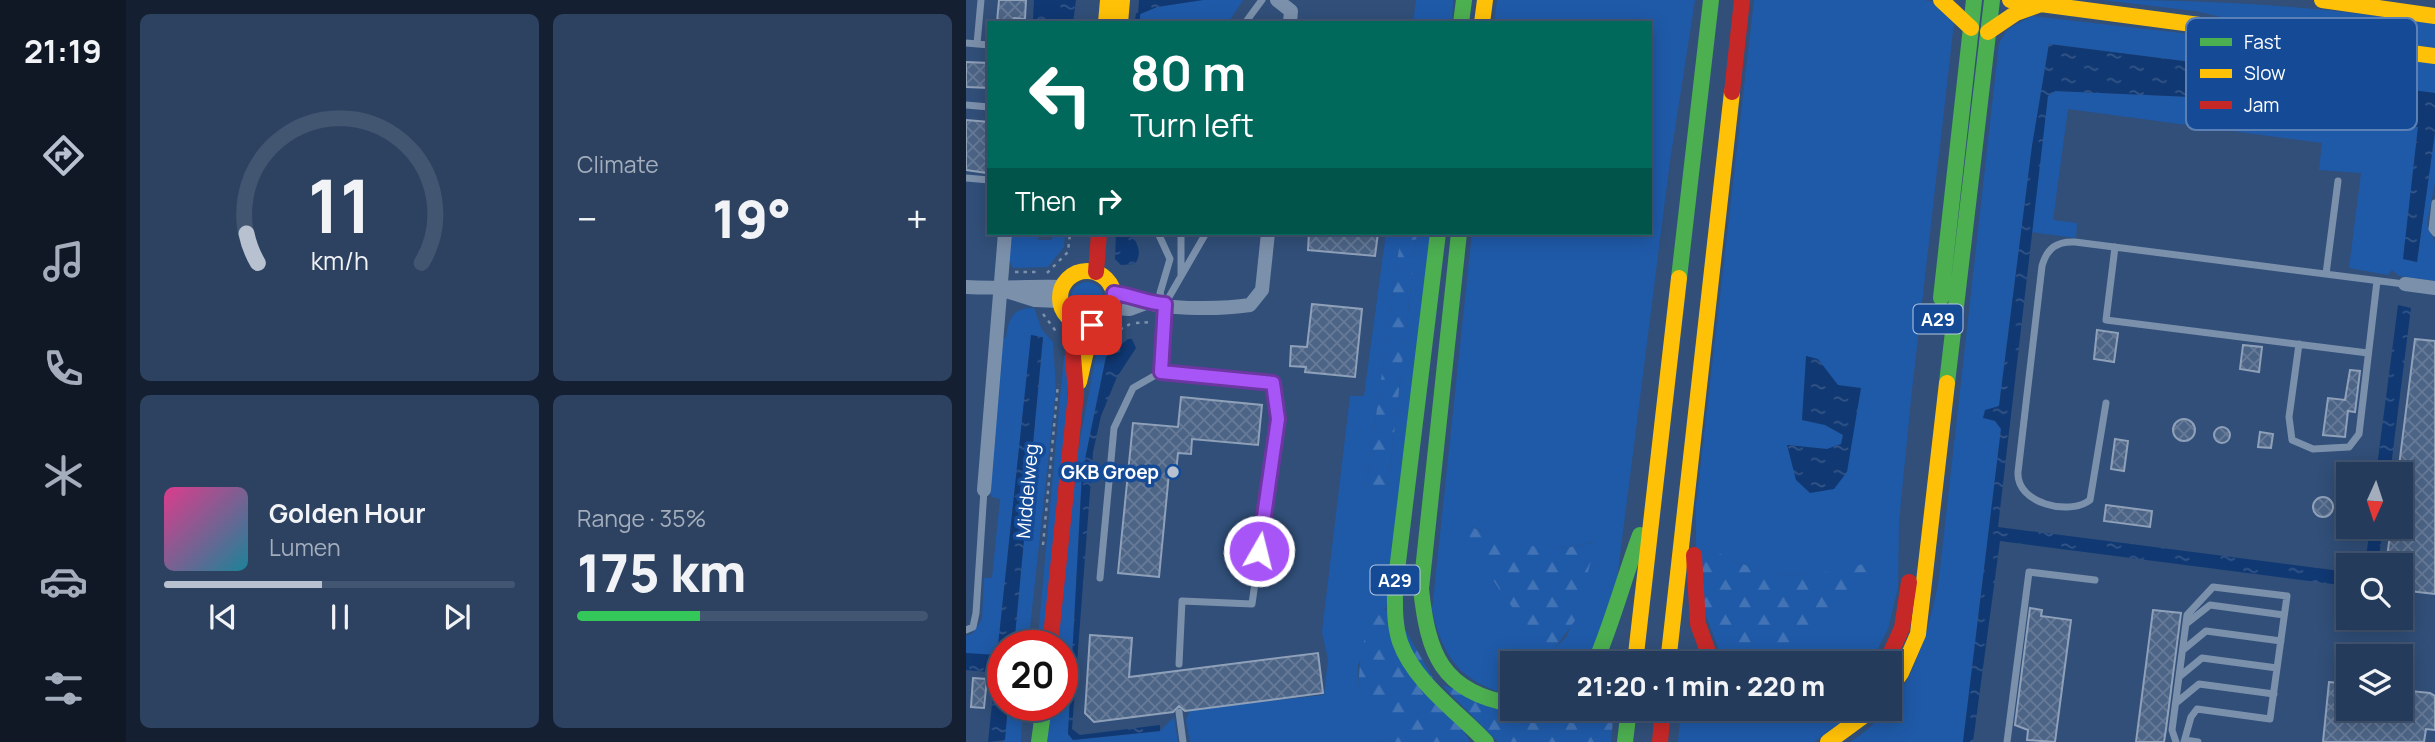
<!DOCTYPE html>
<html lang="en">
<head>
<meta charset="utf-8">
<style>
	:root { --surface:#253b5b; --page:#2d4261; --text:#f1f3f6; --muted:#a3adbb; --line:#425571; --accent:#b7c1d0 }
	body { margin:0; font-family:Manrope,sans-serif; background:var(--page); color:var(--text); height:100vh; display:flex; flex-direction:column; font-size:26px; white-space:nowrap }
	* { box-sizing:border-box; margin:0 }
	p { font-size:23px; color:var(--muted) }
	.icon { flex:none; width:38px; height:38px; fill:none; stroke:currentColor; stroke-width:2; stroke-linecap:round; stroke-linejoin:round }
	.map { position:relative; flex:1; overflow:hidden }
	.side { display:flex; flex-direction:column; gap:14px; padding:14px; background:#142032; width:840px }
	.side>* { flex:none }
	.top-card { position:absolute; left:21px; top:21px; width:665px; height:214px; border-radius:0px; box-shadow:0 4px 18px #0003,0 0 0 2px var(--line); background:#00695c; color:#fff; overflow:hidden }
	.needle { width:46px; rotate:183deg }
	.tools { position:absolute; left:1370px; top:462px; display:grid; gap:14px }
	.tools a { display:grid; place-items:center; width:77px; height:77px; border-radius:0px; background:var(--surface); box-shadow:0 4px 18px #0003,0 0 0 2px var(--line); font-size:35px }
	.speed { position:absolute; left:21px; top:630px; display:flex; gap:14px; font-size:35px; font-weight:700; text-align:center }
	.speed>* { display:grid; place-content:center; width:91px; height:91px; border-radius:50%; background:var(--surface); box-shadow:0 4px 18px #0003,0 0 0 2px var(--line); line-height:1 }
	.speed .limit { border:10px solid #d22; background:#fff; color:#111 }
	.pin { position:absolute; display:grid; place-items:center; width:60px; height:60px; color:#fff; margin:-30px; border-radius:14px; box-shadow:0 4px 10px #0006 }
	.me { position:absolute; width:77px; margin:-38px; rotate:8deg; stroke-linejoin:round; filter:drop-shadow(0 0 5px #0008) }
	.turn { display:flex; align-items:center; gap:24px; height:147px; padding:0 28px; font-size:32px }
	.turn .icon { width:91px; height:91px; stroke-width:2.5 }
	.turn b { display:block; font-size:49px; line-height:60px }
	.then { display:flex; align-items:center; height:66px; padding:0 28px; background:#0003; gap:14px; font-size:26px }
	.big { font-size:52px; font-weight:800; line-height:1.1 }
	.side .tile { flex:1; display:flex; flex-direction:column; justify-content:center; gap:10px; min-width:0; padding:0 24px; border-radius:10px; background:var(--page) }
	.side .dial { align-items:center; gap:0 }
	.dial svg { height:182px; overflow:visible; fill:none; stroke:var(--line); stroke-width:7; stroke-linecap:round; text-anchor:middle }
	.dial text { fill:var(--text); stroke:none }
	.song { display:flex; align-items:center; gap:21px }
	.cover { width:84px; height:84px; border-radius:10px; background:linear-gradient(135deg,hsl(330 70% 55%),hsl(190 70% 35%)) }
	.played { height:7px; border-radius:4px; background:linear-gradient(90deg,var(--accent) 45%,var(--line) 45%) }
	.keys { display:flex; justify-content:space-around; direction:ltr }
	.heat { display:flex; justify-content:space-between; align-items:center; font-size:38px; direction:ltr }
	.charge { height:10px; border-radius:5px; background:linear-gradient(90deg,#34c759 35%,var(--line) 0) }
	.side .tiles { flex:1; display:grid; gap:14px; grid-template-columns:repeat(2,1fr) }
	.trip { position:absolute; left:534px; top:651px; width:402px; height:70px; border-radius:0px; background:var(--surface); box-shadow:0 4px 18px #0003,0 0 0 2px var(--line); font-weight:800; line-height:70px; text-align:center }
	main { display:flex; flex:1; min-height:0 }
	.dock { display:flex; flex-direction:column; width:126px; justify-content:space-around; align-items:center; background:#0f1824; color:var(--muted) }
	.dock .icon { width:49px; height:49px }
	.dock .on { color:var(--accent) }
	.dock b { font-size:32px; color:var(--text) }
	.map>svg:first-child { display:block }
	.green { fill:#1f5aa8; fill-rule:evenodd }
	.forest { fill:url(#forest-firs) }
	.water { fill:url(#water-ripples) }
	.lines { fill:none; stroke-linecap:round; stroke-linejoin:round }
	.stream { stroke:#103873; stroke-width:4.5 }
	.building { fill:url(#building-cross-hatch); stroke:#8fa0b9; stroke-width:2 }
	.path { stroke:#7b90ab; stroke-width:2.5; stroke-dasharray:3.5 5; stroke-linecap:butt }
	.lane { stroke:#7b90ab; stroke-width:7 }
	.street { stroke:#7b90ab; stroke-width:14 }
	.fast { stroke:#4caf50; stroke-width:16 }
	.slow { stroke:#ffc107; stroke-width:16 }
	.jam { stroke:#c62828; stroke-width:16 }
	.route-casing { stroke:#6d37a1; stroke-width:18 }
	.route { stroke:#a855f7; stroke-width:12 }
	.poi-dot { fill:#b7c1d0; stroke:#144a96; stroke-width:2.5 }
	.labels { text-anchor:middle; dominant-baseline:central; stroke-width:7; stroke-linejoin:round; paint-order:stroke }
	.shield { fill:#144a96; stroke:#b8c9e0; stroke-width:2 }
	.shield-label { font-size:18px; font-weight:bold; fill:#fff }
	.poi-label { font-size:19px; font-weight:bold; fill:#fff; stroke:#144a96; text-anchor:end }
	.street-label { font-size:19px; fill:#fff; stroke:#144a96 }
	.key { fill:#144a96; stroke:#5a80b6; stroke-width:2 }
	.key-label { font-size:19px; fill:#fff }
</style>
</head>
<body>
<main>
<nav class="dock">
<b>21:19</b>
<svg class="icon on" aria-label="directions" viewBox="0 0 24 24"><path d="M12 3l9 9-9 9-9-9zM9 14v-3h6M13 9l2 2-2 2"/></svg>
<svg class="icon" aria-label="music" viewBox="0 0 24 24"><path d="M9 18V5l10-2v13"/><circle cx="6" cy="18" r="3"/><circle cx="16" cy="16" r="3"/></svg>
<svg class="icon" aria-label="phone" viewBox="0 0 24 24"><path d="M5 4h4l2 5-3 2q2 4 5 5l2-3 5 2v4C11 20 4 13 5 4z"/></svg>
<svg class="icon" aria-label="climate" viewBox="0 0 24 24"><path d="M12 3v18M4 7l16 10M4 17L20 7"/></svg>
<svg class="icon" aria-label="car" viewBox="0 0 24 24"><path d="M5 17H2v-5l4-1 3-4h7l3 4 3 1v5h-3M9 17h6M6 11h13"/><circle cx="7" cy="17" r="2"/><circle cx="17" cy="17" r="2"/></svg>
<svg class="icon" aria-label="filters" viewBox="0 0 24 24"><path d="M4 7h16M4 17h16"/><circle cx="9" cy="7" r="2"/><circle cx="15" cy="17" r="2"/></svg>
</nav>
<section class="side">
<div class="tiles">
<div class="tile dial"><svg viewBox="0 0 100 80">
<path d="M14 69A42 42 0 1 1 86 69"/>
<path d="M14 69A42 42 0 0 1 9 56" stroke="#b7c1d0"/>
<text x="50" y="56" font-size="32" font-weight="700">11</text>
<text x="50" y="72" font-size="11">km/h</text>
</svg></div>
<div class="tile"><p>Climate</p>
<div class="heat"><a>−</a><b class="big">19°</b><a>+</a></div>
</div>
<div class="tile">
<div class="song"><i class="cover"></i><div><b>Golden Hour</b><p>Lumen</p></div></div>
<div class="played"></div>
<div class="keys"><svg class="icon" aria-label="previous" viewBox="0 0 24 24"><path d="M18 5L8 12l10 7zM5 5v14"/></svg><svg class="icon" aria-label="pause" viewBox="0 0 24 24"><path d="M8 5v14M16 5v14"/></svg><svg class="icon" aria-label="next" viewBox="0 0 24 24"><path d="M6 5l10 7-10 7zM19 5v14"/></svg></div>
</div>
<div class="tile"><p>Range · 35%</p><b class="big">175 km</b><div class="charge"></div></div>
</div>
</section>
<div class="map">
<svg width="1469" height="742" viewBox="0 0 1469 742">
	<defs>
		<pattern id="forest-firs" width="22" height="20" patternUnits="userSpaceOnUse" patternTransform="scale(1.75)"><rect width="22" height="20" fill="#1f5aa8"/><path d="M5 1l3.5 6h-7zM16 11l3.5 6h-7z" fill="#4173b5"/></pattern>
		<pattern id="water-ripples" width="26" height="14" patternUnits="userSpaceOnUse" patternTransform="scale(1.75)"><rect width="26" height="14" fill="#103873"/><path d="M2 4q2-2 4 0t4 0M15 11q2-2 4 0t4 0" fill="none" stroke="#345688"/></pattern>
		<pattern id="building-cross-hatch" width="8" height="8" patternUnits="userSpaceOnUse" patternTransform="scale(1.75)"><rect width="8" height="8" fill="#4c6486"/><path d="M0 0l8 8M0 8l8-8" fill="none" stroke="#677b98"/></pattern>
	</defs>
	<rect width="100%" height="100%" fill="#314f79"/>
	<!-- green -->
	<path class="green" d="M 237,0 L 277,0 L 262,23 L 171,23 L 172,15 L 191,7 Z
		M 450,0 L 487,0 L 486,23 L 447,23 Z
		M 531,0 L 729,0 L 704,161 L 648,603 L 622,663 L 546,663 L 546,696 C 496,682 478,661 466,610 L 506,233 L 684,233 L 684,23 L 528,23 ZM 499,525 C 509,527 520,533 530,537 C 564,550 595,552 629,541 L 601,636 L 588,649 L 529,583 Z
		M 788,0 L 958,0 L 965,1 L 988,23 L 945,399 L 933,522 L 932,588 L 922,629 L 905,663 L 798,663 L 911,561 C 834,582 800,582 730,541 L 730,506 ZM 841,356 L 872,385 L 888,431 L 844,493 L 821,445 L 861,449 L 876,444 L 877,435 L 859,425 L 836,420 Z
		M 1136,0 C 1248,0 1358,6 1469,24 L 1469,48 L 1303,28 L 1229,11 Z
		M 1066,16 L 1285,41 L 1334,53 L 1334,57 L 1375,62 L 1376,58 L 1414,56 L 1469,63 L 1469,93 L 1083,44 L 1066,146 L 1033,406 L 1017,417 L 1029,421 L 1035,429 L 997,742 L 884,742 C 942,706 961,642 973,578 L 1033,43 L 1042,29 Z
		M 1089,91 L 1249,98 L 1452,127 L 1437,259 L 1451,262 L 1469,132 L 1469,182 L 1461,224 L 1469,242 L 1469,281 L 1433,276 L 1426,270 L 1422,275 L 1383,268 L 1395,173 L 1353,170 L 1356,143 L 1102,109 L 1087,220 L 1111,223 L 1110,238 L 1065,232 L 1081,96 Z
		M 46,233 L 73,233 L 72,240 L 86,240 L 87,233 L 99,233 L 98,247 L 82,267 L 47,268 L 43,260 Z
		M 420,233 L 435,233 L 399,496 L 421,496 L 451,233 L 466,233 L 428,591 L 392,665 L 393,697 C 407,704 425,711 431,726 L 410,742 L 224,742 L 220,720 L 224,710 L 358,695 L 362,659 L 356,632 L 384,396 L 398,396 Z
		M105 298a16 16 0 1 1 32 0a16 16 0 1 1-32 0Z
		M 68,308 L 76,330 L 87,342 L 90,388 L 62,646 L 48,646 L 77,338 L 65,336 L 31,656 L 0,653 L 0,636 L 7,633 L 16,619 L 18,578 L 26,578 L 34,499 L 26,497 L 21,488 L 36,338 L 40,338 C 42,319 47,307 68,308 Z
		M 131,350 L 141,351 L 116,474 L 102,734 L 107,740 L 194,731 L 208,717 L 212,742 L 81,742 L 85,705 L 96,705 L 96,646 L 92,646 L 109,466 Z
		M 98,356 L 102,356 L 101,407 L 77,646 L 71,646 Z
		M 42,705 L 57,705 L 55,742 L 37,742 Z
		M 715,709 L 788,709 L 807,717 L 858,716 L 877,709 L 895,709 L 848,742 L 712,742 Z"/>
	<!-- forest -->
	<path class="forest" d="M 435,233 L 451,233 L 421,496 L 416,503 L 401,501 L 399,496 Z
		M 498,524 C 542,542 583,557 630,541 L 610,619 L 588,649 C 547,617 519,572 498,524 Z
		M 730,541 C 801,582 834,582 912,560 L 882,602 L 798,663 L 758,663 L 730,589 Z
		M 426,607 L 504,742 L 410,742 L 431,726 L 416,709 L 392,697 C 394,667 392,620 426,607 Z
		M 476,685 L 553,711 L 648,709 L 645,742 L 532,742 Z"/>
	<!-- water -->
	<path class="water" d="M 68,0 L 110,0 L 107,23 L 76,23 L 67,19 Z
		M 173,0 L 237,0 L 191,7 L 172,15 Z
		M 1083,44 L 1469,93 L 1469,132 L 1451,262 L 1437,259 L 1452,127 L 1249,98 L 1089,91 L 1082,96 L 1032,527 L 1382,572 L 1382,586 L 1034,541 L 1007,742 L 997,742 L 1035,429 L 1029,421 L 1017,418 L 1019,410 L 1033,406 L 1066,146 Z
		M 150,233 L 166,233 C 171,245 177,252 169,264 L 155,265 L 149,259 Z
		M 1432,305 L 1445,308 L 1424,474 L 1410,474 Z
		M 65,335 L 77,337 L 48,646 L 37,646 L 37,705 L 42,705 L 39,740 L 22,742 L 28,685 L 21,672 L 0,670 L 0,653 L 31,655 Z
		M 162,339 L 166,339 L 170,348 L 151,377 L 135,416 L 127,452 L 106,729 L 114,735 L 194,725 L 194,731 L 107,740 L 102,734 L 116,474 L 140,357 Z
		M 840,356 L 852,359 L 872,385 L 895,388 L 881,472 L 868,489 L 844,493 L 830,480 L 821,445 L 861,449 L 875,444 L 877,435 L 859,425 L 836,420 Z
		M 1404,527 L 1417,527 L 1412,565 L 1399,565 Z"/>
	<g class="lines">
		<!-- stream -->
		<path class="stream" d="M 171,23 L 172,15"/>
	</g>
	<!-- building -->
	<path class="building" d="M 33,0 L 60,0 L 59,19 L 48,18 L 47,23 L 31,22 Z
		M 0,62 L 23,63 L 23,88 L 0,87 Z
		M 0,120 L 23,122 L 21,173 L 0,170 Z
		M 343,233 L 412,233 L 409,256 L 342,250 Z
		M 346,304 L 396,309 L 389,377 L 339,372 L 340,367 L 324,366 L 325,346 L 341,347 Z
		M 1131,330 L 1152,333 L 1148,362 L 1128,359 Z
		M 1449,339 L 1469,341 L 1469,594 L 1435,590 L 1435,565 L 1420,565 L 1425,527 L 1435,527 L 1435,474 L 1432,474 Z
		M 1277,345 L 1296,347 L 1293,372 L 1274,369 Z
		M 1384,370 L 1394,371 L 1389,412 L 1382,411 L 1379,437 L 1357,435 L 1362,398 L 1379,400 Z
		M 215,397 L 296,405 L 292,445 L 226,439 L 225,454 L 212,453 L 210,473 L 203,473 L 193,577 L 152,573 L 167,423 L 212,427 Z
		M1207 430a11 11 0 1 1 22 0a11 11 0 1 1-22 0Z
		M1248 435a8 8 0 1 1 16 0a8 8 0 1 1-16 0Z
		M 1294,432 L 1307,434 L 1305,448 L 1292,447 Z
		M 1149,439 L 1162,441 L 1158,471 L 1145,469 Z
		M1347 507a10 10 0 1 1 20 0a10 10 0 1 1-20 0Z
		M 1140,505 L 1186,511 L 1184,527 L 1138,521 Z
		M 1064,608 L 1076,610 L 1075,616 L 1105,620 L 1089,742 L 1061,740 L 1062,730 L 1049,725 Z
		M 1187,610 L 1215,613 L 1200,729 L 1198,742 L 1170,742 Z
		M 124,635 L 166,638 L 163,677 L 352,653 L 357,693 L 219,711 L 213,706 L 207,712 L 128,722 L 119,713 Z
		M 7,678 L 21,679 L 18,708 L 5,707 Z
		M 1363,682 L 1382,684 L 1382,709 L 1435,709 L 1435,690 L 1464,693 L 1469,696 L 1469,730 L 1460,729 L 1458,742 L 1357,742 Z"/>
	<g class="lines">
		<!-- path -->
		<path class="path" d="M 49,272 L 74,272
			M 81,273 L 102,252 L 104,233
			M 77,314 L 92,334
			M 170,323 L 184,322
			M 139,338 L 164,324
			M 77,545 L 92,384"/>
		<!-- lane -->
		<path class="lane" d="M 279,23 L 296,0
			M 0,43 L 23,45
			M 11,44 L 15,0
			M 0,105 L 23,107
			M 0,178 L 23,180
			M 1469,203 L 1466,229 L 1469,233
			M 192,233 L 204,259 L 194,293 L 198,304
			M 1149,247 L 1140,320 L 1402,353
			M 1360,274 L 1372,181
			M 215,275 L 215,233
			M 199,304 L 240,233
			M 1333,344 L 1323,417 L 1326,440 L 1347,449 L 1383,447 L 1393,434 L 1411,281
			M 195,372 L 307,383 L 312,419 L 286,604 L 216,601 L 213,664
			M 1140,403 L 1124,500 C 1104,516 1050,504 1052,472 L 1076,266 C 1081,248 1091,241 1109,242 L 1438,284
			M 134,578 L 148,428 L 167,388 L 195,372 L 197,322
			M 1220,624 L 1244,605 L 1318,615
			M 0,630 L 7,627 L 10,613 L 18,490
			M 1217,650 L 1240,631 L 1315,641
			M 1213,677 L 1236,658 L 1311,668
			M 1210,703 L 1233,684 L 1308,694
			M 213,712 L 217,742
			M 1219,740 L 1232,742
			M 1041,742 L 1063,572 L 1129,580
			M 1210,742 L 1206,730 L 1221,615 L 1247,587 L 1321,596 L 1304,719 L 1231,709 L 1225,717 L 1218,742"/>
		<!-- street -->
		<path class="street" d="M 311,0 L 325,11 L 324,23
			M 1439,284 L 1469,288
			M 0,287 C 32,289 63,286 96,287
			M 40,291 L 69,300 L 93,301
			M 148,293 C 160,294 168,298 179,302 C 202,310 259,309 284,305 L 296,290 L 302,233
			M 146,308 L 164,309 L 180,303
			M 197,322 L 199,304
			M 18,490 L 39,233"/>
		<!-- fast -->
		<path class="fast" d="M 495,23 L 498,0
			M 472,233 L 429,587 C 429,605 428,624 434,642 C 448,682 492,712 520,742
			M 493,233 L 455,589 C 462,653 475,692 546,704
			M 713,278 L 745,0
			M 975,298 L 1008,0
			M 981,383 L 1026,0
			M 629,663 C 647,621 658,578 674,535
			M 73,742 L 78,705
			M 659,742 L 663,709"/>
		<!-- slow -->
		<path class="slow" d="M 975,0 L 1005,28
			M 1044,0 L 1469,56
			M 1356,0 L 1469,16
			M 140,23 L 142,0
			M 154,23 L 156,0
			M 516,23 L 519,0
			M 1022,32 L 1050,13 L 1075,4
			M94 298a27 27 0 1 1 54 0a27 27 0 1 1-54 0Z
			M 113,382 L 126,325
			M 669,663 L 713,278
			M 702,663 L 766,92
			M 924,688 L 935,673 L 952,634 L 981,383
			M 801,709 L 836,713 L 858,709
			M 862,742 L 907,709"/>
		<!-- jam -->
		<path class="jam" d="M 766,92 L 776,0
			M 130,272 L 133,233
			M 728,555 L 732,624 L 746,663
			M 84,646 L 110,394 L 107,356 L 110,323
			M 920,663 L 936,628 L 943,582
			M 694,742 L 697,709"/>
	</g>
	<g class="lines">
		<defs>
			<path id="route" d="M 126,325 C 141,319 149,309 148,293 C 166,295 180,303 199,304 L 195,372 L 307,383 L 312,419 L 293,551"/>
		</defs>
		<!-- route casing -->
		<use href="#route" class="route-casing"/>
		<!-- route -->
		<use href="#route" class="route"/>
	</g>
	<!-- markers -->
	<circle class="poi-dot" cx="207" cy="472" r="7"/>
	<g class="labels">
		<!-- shield labels -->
		<g class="shield">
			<rect x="947.5" y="304.5" width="49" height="29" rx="5"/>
			<rect x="404.5" y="565.5" width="49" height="29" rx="5"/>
		</g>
		<g class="shield-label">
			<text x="972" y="319">A29</text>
			<text x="429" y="580">A29</text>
		</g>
		<!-- poi labels -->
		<g class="poi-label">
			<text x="193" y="472">GKB Groep</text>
		</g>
		<!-- street labels -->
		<g class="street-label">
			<text transform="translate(61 491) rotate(-85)">Middelweg</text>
		</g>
	</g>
	<!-- legend -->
	<rect x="1220" y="18" width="231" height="112" rx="10" class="key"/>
	<rect x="1234" y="38" width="32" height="8" fill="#4caf50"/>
	<rect x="1234" y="69" width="32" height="9" fill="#ffc107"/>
	<rect x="1234" y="101" width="32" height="8" fill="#c62828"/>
	<g class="key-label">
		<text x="1278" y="49">Fast</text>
		<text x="1278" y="80">Slow</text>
		<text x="1278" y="112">Jam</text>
	</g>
</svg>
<div class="tools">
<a><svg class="needle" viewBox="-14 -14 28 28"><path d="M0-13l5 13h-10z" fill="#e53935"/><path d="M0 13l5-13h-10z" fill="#a3adbb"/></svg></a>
<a><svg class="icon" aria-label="search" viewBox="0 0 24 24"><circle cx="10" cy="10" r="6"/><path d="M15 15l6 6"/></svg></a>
<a><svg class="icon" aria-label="layers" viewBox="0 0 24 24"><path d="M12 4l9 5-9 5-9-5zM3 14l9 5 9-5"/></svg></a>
</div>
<div class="speed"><div class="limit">20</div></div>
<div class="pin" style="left:126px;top:325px;background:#d93025"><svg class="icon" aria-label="arrive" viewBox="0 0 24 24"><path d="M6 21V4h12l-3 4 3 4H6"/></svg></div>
<svg class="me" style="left:293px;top:551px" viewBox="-20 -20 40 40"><circle r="17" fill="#a855f7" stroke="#fff" stroke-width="3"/><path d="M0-11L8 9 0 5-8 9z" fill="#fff"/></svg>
<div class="trip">21:20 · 1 min · 220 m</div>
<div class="top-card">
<div class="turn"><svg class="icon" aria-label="left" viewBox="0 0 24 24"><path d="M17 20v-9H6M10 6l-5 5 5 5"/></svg><div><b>80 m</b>Turn left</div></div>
<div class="then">Then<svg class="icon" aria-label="right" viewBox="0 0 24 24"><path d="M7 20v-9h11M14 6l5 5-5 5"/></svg></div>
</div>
</div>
</main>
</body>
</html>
